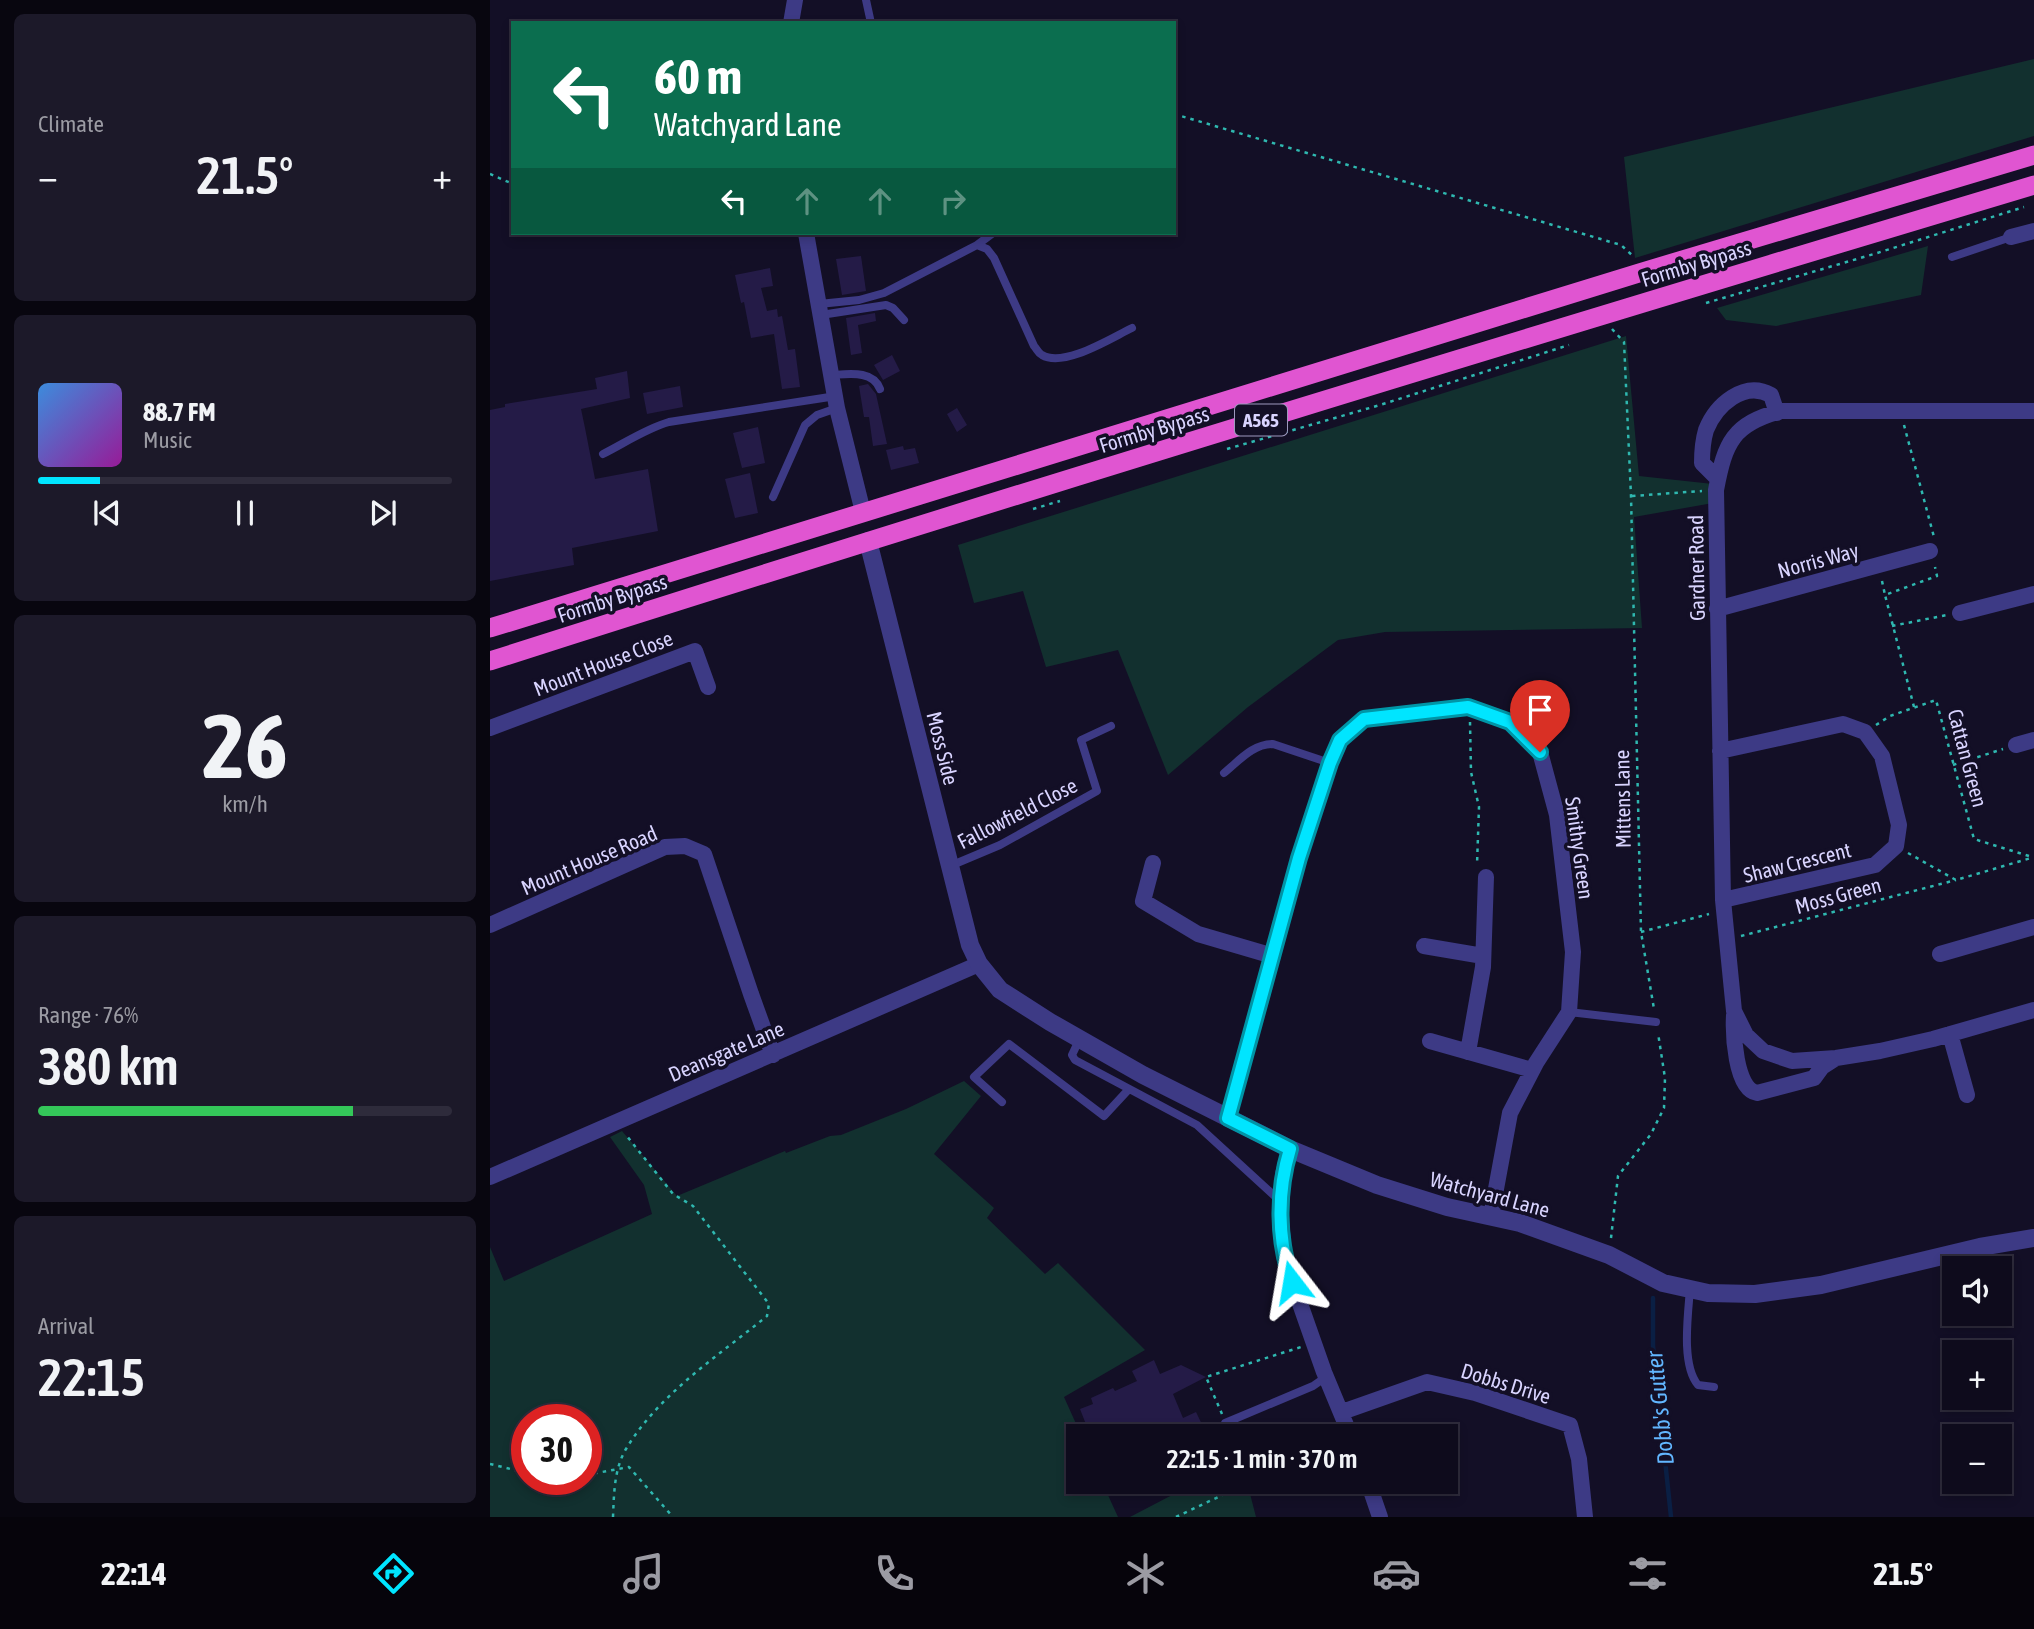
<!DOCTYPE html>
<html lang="en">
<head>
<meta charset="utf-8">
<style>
	:root { --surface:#0e0b1c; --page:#1c1929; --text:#f1f3f6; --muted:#9b9ba3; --line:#2e2b3b; --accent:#00e5ff }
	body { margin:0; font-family:"Asap Condensed",sans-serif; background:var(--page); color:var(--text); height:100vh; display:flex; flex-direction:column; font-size:26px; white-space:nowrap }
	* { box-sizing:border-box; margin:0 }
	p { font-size:23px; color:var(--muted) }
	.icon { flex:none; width:38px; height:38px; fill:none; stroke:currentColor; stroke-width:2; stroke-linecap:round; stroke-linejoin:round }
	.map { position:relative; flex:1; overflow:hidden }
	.drawer { display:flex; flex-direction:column; gap:14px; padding:14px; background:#08060f; width:490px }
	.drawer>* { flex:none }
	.hud { position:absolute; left:21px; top:21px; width:665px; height:214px; border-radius:0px; box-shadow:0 4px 10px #0003,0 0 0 2px var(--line); background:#0b6e4f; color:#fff; overflow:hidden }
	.fabs { position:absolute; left:1452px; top:1256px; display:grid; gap:14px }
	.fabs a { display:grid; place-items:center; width:70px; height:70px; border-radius:0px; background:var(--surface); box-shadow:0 4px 10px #0003,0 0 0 2px var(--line); font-size:35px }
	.speed { position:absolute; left:21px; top:1404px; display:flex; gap:14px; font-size:35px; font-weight:700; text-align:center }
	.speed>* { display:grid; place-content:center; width:91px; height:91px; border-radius:50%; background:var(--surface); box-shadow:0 4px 10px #0003,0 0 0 2px var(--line); line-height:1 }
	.speed .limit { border:10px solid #d22; background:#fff; color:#111 }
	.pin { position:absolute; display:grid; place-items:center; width:60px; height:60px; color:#fff; margin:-72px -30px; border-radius:50% 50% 50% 0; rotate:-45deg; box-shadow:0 0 7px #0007 }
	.pin .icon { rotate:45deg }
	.me { position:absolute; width:77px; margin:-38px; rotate:346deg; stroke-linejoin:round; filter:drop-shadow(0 0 5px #0008) }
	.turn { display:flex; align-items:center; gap:24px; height:147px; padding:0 28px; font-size:32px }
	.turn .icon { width:91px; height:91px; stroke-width:2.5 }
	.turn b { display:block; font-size:49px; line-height:60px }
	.lanes { display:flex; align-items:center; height:66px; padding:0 28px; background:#0003; justify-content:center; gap:35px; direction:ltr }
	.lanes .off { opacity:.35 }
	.big { font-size:52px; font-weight:600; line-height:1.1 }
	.drawer .widget { flex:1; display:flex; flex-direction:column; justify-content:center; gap:10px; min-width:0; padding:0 24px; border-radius:10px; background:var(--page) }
	.drawer .dial { align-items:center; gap:0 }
	.dial b { font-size:91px; line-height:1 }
	.song { display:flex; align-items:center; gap:21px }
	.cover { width:84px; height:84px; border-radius:10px; background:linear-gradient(135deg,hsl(210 70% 55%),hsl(300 70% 35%)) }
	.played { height:7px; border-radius:4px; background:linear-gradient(90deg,var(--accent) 15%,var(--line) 15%) }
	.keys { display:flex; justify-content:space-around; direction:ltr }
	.heat { display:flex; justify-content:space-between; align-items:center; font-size:38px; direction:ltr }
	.charge { height:10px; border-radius:5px; background:linear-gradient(90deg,#34c759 76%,var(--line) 0) }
	.trip { position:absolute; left:576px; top:1424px; width:392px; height:70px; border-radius:0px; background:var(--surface); box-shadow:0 4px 10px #0003,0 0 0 2px var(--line); font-weight:600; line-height:70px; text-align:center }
	.tabs { display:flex; height:112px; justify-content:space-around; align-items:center; background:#06040b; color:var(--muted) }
	.tabs .icon { width:49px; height:49px }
	.tabs .on { color:var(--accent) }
	.tabs b { font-size:32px; color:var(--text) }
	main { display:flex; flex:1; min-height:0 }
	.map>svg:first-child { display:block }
	.green { fill:#12302f; fill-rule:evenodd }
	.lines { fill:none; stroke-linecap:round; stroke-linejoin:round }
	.stream { stroke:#0a1f44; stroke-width:4.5 }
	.building { fill:#241b47 }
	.path { stroke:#2fb8b0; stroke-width:2.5; stroke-dasharray:3.5 5; stroke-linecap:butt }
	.service { stroke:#3d3a85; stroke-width:8 }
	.minor { stroke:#3d3a85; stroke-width:16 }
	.tertiary { stroke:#3d3a85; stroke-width:18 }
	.trunk { stroke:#e055d1; stroke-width:19 }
	.route-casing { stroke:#0095a6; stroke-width:18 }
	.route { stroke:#00e5ff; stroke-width:12 }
	.labels { text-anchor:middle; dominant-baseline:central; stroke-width:7; stroke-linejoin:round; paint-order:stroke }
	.shield { fill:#130f26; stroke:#9e99be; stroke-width:2 }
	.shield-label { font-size:19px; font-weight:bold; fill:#d9d4ff }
	.street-label { font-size:21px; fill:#d9d4ff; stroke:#130f26 }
	.water-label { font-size:23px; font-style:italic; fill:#62b6ff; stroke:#130f26 }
</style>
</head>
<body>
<main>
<section class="drawer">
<div class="widget"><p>Climate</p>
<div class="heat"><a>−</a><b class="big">21.5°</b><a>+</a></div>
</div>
<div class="widget">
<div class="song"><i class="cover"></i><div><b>88.7 FM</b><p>Music</p></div></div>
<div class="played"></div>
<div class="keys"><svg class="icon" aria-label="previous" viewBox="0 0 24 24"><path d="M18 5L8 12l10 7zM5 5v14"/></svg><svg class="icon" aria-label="pause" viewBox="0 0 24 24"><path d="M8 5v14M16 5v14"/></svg><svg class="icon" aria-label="next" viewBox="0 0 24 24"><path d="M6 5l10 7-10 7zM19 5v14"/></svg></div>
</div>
<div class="widget dial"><b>26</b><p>km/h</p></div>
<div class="widget"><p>Range · 76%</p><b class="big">380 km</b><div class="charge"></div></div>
<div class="widget"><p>Arrival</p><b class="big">22:15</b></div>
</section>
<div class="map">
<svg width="1544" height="1517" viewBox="0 0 1544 1517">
	<rect width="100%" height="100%" fill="#130f26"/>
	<!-- green -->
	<path class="green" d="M 1544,59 L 1544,136 L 1145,258 L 1134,157 Z
		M 1438,246 L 1431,295 L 1286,326 L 1236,320 L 1227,308 Z
		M 1136,336 L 1149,476 L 1223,484 L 1223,503 L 1144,517 L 1152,628 L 895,632 L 848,640 L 758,707 L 678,775 L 628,650 L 556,667 L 533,591 L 484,603 L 468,545 Z
		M 474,1081 L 491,1096 L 444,1154 L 504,1208 L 497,1218 L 555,1274 L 568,1263 L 655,1350 L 574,1397 L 592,1437 L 588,1437 L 588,1482 L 612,1482 L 628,1517 L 0,1517 L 0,1247 L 14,1281 L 162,1214 L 154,1185 L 120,1137 L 132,1131 L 187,1196 L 295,1151 L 296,1153 L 340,1136 L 351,1135 L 416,1109 ZM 37,1419 L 96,1419 L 96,1479 L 37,1479 Z
		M 707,1482 L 757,1482 L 766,1517 L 640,1517 Z"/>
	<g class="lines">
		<!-- stream -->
		<path class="stream" d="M 1163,1298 L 1163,1346 L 1181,1517"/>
	</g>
	<!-- building -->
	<path class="building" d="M 371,256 L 376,291 L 352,295 L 346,259 Z
		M 280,268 L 283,286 L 271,288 L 277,311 L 287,309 L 288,317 L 292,316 L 298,350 L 305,349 L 310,387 L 292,389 L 284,334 L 261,338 L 254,302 L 251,303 L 245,275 Z
		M 385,313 L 386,321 L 368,325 L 372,353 L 361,355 L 356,318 Z
		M 402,355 L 410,371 L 393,380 L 384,365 Z
		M 137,371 L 140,398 L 91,409 L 95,428 L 105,479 L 158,469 L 168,531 L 82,548 L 84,565 L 0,581 L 0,410 L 15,407 L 15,404 L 107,389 L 105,378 Z
		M 378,384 L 386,394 L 397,444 L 383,446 L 379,417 L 374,417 L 369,386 Z
		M 190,386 L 193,407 L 157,414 L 153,393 Z
		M 467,408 L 477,425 L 467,432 L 457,414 Z
		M 268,427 L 275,463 L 252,468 L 243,433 Z
		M 413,446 L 414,450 L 425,448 L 429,463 L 401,470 L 396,450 Z
		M 260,473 L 268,513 L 245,518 L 235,479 Z
		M 664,1360 L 670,1374 L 691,1365 L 716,1377 L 683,1394 L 693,1418 L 706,1412 L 718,1437 L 613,1437 L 610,1427 L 599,1432 L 590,1409 L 603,1404 L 601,1398 L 623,1388 L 625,1391 L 647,1381 L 642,1371 Z"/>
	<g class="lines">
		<!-- path -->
		<path class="path" d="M 684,114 L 1131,245 L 1144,257
			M 0,174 L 23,184
			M 1216,303 L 1384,254 L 1534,207
			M 1122,329 L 1134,342 L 1141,496 L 1151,932 L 1164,1009
			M 1414,425 L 1444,537
			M 737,449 L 890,405 L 1079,345
			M 1142,496 L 1212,491
			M 543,509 L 570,501
			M 1392,581 L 1395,595
			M 1402,626 L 1457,615
			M 1424,707 L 1395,595 L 1447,576 L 1445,567
			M 980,722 L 981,772 L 989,807 L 987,865
			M 1386,725 L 1400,716 L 1446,700 L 1484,839 L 1542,857
			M 1463,765 L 1513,749
			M 1418,853 L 1466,880 L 1541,858
			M 1151,932 L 1219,914
			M 1251,936 L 1466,880
			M 1121,1238 L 1128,1176 L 1161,1134 L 1174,1108 L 1175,1078 L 1168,1033
			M 732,1414 L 716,1377 L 811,1347
			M 0,1464 L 37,1473
			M 96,1475 L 139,1467 L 183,1517
			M 123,1517 C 124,1494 124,1469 136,1449 C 169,1394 228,1356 277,1316 L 279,1304 L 203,1206 L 183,1194 L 136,1135
			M 686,1517 L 741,1491 L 744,1482"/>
		<!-- service -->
		<path class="service" d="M 376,0 L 381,23
			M 487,245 L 503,233
			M 1462,257 L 1521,237
			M 329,304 L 369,300 L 394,293 L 487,245 L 497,249 L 504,258 L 544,346 C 547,349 548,353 552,355 C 574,368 621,338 642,328
			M 331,315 L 396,305 L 403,308 L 414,320
			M 342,375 C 359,374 383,370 390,389
			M 113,454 C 135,443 155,429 179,422 L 346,396
			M 283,497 L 315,425 L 327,415 L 347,408
			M 734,773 C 749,761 762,744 783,744 L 840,763
			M 460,866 L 510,845 L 607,791 L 591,740 L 621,726
			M 1079,1012 L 1166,1022
			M 590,1038 L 582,1055 L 585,1060 L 707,1125 L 789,1200
			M 512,1102 L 484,1077 L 519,1044 L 614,1116 L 639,1089
			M 1200,1289 C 1198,1315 1191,1365 1208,1385 L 1224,1387
			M 729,1437 L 735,1423 L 823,1386 L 836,1377"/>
		<!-- minor -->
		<path class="minor" d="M 301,23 L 305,0
			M 316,233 L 347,408 L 373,512
			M 1521,237 L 1544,231
			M 1544,411 L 1291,411 C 1243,424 1235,442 1226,490 L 1233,900 L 1244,1011 L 1256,1035 L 1273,1051 L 1302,1061 L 1346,1058 L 1390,1051 L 1443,1039 L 1544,1010
			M 1228,479 L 1212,463 C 1212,453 1213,440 1216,430 C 1226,405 1254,380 1281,395 L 1287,413
			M 1227,609 L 1440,551
			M 1470,613 L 1544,594
			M 0,728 L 205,651 L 218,687
			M 1526,745 L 1544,740
			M 1230,751 L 1353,724 L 1375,732 L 1392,756 L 1409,825 L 1406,846 L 1385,865 L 1233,900
			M 663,863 L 653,901 L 708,934 L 783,956
			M 0,925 L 175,847 L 195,846 L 214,854 L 261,994 L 283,1055
			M 934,946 L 993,956
			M 1450,954 L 1544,927
			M 1244,1015 C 1243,1033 1245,1089 1267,1093 L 1324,1078 L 1332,1067 L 1346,1058
			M 1460,1034 L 1477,1095
			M 940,1041 L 1042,1070
			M 978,1052 L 993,967 L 996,877
			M 738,1118 L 809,858 L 840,763 L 850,740 L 874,719 L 978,707 L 1020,722 L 1050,752 L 1067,815 L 1083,952 L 1079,1012 L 1046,1063 L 1020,1113 L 1001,1216
			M 800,1149 L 793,1174 L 790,1213 L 795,1261 L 834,1372 L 861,1437
			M 0,1177 L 489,964
			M 852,1412 L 937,1382 L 985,1393 L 1080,1425 L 1089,1459 L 1095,1517
			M 878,1482 L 890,1517"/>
		<!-- tertiary -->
		<path class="tertiary" d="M 378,541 L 480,945 L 489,964 L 510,990 L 560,1022 L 653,1075 L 800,1149 L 887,1185 L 957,1207 L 1030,1223 L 1119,1255 L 1173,1283 L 1218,1293 L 1265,1294 L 1331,1285 L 1490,1247 L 1544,1238"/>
		<!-- trunk -->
		<path class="trunk" d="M 0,628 L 1149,273 L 1544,155
			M 0,661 C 513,497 1028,340 1544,185"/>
	</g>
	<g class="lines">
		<defs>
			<path id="route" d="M 802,1282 C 787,1239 787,1192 800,1149 L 738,1118 L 809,858 L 840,763 L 850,740 L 874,719 L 978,707 L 1020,722 L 1050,752"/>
		</defs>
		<!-- route casing -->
		<use href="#route" class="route-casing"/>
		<!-- route -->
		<use href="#route" class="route"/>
	</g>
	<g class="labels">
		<!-- shield labels -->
		<rect class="shield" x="745" y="404.5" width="52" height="31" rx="5"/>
		<g class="shield-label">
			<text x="771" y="420">A565</text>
		</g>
		<!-- street labels -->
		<g class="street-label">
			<text transform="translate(1206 263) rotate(-17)">Formby Bypass</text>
			<text transform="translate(664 429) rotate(-17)">Formby Bypass</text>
			<text transform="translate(1328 560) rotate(-15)">Norris Way</text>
			<text transform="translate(1206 568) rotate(-91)">Gardner Road</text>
			<text transform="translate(122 598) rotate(-18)">Formby Bypass</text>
			<text transform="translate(113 663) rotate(-21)">Mount House Close</text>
			<text transform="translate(453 748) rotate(76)">Moss Side</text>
			<text transform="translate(1478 758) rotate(75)">Cattan Green</text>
			<text transform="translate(1132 799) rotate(-91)">Mittens Lane</text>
			<text transform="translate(527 813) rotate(-27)">Fallowfield Close</text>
			<text transform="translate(1090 848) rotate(82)">Smithy Green</text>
			<text transform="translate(99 860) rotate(-23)">Mount House Road</text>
			<text transform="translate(1307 862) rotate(-14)">Shaw Crescent</text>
			<text transform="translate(1348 895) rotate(-15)">Moss Green</text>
			<text transform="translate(236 1051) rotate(-23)">Deansgate Lane</text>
			<text transform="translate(1000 1194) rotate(15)">Watchyard Lane</text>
			<text transform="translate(1016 1383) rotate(17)">Dobbs Drive</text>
		</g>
		<!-- water labels -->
		<g class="water-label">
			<text transform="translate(1170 1408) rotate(-96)">Dobb's Gutter</text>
		</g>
	</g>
</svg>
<div class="fabs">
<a><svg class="icon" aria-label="sound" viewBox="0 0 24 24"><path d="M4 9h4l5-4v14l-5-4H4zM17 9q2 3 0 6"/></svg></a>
<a>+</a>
<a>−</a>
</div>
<div class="speed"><div class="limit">30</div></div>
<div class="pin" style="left:1050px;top:752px;background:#d93025"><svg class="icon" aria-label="arrive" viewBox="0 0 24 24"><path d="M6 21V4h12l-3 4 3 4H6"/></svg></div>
<svg class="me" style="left:802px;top:1282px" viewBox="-20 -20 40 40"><path d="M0-17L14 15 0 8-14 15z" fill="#00e5ff" stroke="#fff" stroke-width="4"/></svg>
<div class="trip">22:15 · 1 min · 370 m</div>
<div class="hud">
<div class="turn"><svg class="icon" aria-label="left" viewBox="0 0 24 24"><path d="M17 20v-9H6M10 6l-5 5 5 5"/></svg><div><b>60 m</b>Watchyard Lane</div></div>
<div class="lanes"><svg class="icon" aria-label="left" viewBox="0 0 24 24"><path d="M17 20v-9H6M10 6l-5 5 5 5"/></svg><svg class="icon off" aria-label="ahead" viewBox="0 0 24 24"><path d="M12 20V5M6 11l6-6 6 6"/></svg><svg class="icon off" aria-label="ahead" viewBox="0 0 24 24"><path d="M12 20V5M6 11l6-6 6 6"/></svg><svg class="icon off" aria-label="right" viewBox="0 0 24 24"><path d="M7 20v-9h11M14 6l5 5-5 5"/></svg></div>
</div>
</div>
</main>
<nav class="tabs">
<b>22:14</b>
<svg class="icon on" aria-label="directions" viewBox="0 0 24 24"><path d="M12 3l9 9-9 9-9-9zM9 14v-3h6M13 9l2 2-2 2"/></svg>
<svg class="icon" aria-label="music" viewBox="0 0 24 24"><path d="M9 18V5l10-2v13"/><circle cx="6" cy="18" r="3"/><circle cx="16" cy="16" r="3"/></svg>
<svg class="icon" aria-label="phone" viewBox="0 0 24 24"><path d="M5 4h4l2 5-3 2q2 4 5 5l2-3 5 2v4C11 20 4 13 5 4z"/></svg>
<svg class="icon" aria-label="climate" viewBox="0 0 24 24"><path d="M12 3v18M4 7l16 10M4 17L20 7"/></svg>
<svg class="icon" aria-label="car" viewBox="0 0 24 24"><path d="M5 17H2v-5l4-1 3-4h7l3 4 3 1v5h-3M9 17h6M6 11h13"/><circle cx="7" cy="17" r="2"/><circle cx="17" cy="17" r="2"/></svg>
<svg class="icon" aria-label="filters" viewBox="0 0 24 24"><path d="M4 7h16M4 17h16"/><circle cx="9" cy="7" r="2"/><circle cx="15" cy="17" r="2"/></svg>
<b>21.5°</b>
</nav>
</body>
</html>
